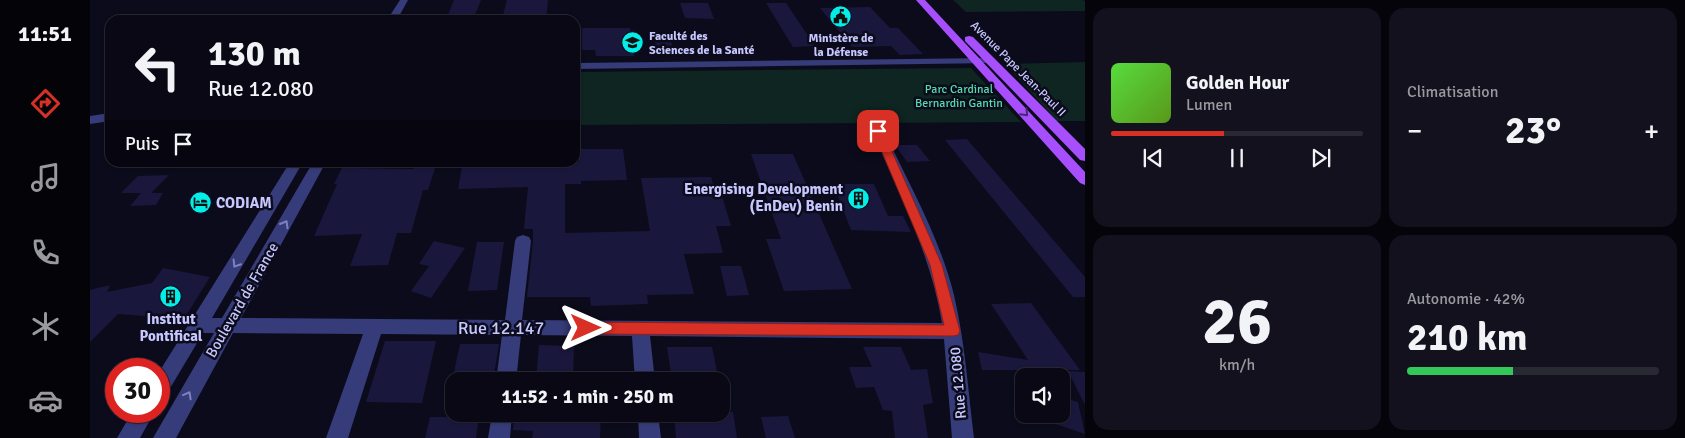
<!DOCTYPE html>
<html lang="fr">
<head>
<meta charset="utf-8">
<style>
	:root { --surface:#090814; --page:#12111d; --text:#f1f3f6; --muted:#999aa0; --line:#292934; --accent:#d93025 }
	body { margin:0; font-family:Signika,sans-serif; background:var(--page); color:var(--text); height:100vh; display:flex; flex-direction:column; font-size:19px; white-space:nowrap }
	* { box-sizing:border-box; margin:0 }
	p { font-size:16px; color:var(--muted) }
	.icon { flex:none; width:28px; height:28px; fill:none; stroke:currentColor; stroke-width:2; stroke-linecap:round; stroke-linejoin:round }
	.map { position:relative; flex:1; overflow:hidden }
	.side { display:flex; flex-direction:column; gap:8px; padding:8px; background:#05040b; width:600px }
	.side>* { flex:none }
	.top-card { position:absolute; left:15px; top:15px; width:475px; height:152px; border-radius:15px; box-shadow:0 1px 4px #0004,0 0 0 1px var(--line); background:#090814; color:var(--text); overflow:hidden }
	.controls { position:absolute; left:925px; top:368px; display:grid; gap:10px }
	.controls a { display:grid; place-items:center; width:55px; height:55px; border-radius:10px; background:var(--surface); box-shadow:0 1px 4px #0004,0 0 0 1px var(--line); font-size:25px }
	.speed { position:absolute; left:15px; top:358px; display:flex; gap:10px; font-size:25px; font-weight:700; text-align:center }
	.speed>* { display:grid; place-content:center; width:65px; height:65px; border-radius:50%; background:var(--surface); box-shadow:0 1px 4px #0004,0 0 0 1px var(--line); line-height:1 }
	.speed .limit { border:8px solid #d22; background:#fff; color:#111 }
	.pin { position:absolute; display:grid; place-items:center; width:42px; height:42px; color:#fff; margin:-21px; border-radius:10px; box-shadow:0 2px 8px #0006 }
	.me { position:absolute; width:55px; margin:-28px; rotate:90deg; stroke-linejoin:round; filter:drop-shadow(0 0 4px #0008) }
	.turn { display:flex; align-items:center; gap:18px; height:105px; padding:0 20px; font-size:22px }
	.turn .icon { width:65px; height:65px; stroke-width:2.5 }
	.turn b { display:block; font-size:35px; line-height:42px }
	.then { display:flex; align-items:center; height:48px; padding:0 20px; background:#0003; gap:10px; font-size:19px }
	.big { font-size:38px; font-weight:700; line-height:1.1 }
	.side .card { flex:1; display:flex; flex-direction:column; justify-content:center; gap:8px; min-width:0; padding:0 18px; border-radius:15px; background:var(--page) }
	.side .dial { align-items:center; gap:0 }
	.dial b { font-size:65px; line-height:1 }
	.song { display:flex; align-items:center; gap:15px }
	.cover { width:60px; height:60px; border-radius:8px; background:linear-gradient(135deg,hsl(110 70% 55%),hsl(90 70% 35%)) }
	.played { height:5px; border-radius:2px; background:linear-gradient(90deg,var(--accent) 45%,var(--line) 45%) }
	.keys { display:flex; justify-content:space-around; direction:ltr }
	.heat { display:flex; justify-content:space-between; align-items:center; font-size:28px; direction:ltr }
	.charge { height:8px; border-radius:4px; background:linear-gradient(90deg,#34c759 42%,var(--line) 0) }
	.side .tiles { flex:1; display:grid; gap:8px; grid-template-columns:repeat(2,1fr) }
	.trip { position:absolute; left:355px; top:372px; width:285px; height:50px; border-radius:15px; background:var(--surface); box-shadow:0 1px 4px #0004,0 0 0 1px var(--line); font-weight:700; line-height:50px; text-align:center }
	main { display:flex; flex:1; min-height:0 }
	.tabs { display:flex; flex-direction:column; width:90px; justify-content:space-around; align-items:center; background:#040308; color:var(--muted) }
	.tabs .icon { width:35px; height:35px }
	.tabs .current { color:var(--accent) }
	.tabs b { font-size:22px; color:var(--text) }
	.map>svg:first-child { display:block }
	.green { fill:#0e2522 }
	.building { fill:#1a173c }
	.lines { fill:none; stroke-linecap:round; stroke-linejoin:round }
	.minor { fill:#363c7a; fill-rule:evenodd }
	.major { fill:#a74ffd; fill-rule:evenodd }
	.oneway { stroke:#4a2675 }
	.oneway2 { stroke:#7e82bc }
	.route { fill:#d93025; stroke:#8d1f18 }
	.labels { text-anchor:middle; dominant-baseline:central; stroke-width:5; stroke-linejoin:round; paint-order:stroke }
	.far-poi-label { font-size:12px; font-weight:bold; fill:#c6c7fe; stroke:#0c0b1b; text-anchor:start }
	.far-street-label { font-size:12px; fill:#c6c7fe; stroke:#0c0b1b }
	.far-park-label { font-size:12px; fill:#55dcaa; stroke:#0c0b1b }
	.poi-label { font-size:15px; font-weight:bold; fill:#c6c7fe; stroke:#0c0b1b; text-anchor:end }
	.street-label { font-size:15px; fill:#c6c7fe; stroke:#0c0b1b }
	.near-street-label { font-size:18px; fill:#c6c7fe; stroke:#0c0b1b }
</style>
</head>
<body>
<main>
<nav class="tabs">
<b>11:51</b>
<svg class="icon current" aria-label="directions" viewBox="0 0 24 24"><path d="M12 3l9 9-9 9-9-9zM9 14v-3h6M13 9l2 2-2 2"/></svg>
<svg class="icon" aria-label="music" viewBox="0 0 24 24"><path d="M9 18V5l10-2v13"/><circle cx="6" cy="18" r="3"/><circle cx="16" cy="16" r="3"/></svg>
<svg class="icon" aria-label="phone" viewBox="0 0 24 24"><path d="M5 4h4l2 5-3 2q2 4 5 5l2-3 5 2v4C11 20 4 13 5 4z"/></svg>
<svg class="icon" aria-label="climate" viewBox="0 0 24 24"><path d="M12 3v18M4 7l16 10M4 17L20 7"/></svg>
<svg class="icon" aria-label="car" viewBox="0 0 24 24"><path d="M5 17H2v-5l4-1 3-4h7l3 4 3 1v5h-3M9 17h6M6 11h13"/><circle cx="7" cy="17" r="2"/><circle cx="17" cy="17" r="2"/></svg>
</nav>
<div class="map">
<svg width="995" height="438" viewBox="0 0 995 438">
	<rect width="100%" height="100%" fill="#0c0b1b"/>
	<!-- green -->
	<path class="green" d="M 863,0 L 993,0 L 995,1 L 995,11 L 876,12 Z
		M 995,62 L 995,121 L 967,121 L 915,64 Z
		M 881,68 L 931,122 L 485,125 L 485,72 Z"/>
	<!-- building -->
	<path class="building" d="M 364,0 L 391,0 L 385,15 L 358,15 Z
		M 417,0 L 458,0 L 456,20 L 441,20 L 442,15 L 413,15 Z
		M 590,3 L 618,3 L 624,19 L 595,18 Z
		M 676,3 L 696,3 L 725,46 L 703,47 Z
		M 780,7 L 800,28 L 808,28 L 833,54 L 810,55 L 801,46 L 762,47 L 730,8 Z
		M 492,28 L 540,28 L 544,56 L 506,56 L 505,50 L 492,50 Z
		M 563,34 L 579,34 L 585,55 L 568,55 Z
		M 877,139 L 995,277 L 995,297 L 983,297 L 855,140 Z
		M 805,145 L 827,145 L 840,161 L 817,162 Z
		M 488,149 L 533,149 L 537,180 L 491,181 L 491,184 L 475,184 L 475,233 L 560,231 L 551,178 L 621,177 L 627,196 L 632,196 L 641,226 L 626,226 L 633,253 L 594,254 L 604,294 L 557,295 L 558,304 L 501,306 L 500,297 L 437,297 L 443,241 L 443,229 L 434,229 L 438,187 L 368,189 L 372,167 L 439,166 L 440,162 L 489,162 Z
		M 661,154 L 703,154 L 762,289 L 694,291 L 676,239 L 691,239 Z
		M 255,162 L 271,162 L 268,168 L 323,169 L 325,162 L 347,162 L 338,190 L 333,190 L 321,233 L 307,233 L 298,265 L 260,266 L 272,234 L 224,236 L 247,184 L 244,184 Z
		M 79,175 L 61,193 L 73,193 L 66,205 L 40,206 L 51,193 L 31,193 L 48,176 Z
		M 743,184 L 784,184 L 798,216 L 813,216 L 821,232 L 761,230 Z
		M 344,241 L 375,248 L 341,298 L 321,291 L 339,266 L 329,264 Z
		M 387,242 L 414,242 L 407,290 L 378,291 Z
		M 630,266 L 651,266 L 659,295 L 637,296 Z
		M 73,268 L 120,277 L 94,319 L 28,314 L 0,342 L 0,290 L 20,285 L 17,292 L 62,283 Z
		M 941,303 L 990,370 L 892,370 L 888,352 L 938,360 L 901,304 Z
		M 295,341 L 346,341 L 332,403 L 276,402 Z
		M 370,344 L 409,344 L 403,381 L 362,381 Z
		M 449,345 L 484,346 L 483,381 L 446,381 Z
		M 577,347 L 622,347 L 629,381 L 582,381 Z
		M 773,347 L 811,347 L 821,370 L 837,369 L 843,403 L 833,405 L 838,438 L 805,438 L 802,411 L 793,410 L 784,387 L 766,388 L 759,367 L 782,367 Z
		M 978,371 L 995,372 L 995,405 Z
		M 971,397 L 988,402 L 995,434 L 942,416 L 942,414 L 971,414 Z
		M 631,412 L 643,412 L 647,438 L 586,438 L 584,414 L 631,414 Z
		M 424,414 L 511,414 L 510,438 L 442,438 L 443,431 L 423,430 Z
		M 698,416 L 705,438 L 676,438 L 671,417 Z
		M 340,417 L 389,417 L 386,438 L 335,438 Z"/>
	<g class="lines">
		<!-- minor -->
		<path class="minor" d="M 310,0 L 318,0 L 307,20 L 297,20 Z
			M 901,58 L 905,59 L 906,61 L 905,63 L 485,69 L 485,63 Z
			M 20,113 L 20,121 L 0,124 L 0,116 Z
			M 788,127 L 794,131 C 819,184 850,238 864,295 C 875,342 878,390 884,438 L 862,438 L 854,339 L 560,336 L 565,381 L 545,381 L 542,336 L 431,335 L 426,381 L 406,381 L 412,335 L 291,334 L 258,438 L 236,438 L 273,334 L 143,333 L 86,438 L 63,438 L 124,333 L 113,333 L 76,395 L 69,398 L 69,372 L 200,162 L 213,162 L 122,318 L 132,318 L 223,162 L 236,162 L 151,318 L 415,320 L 425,241 L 427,237 L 433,235 L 439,237 L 441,241 L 432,320 L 852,323 C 841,255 809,193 782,131 Z
			M 43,411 L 65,411 L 50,438 L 27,438 Z
			M 402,414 L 422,414 L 420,438 L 398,438 Z
			M 548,414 L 568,414 L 571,438 L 549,438 Z"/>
		<!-- major -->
		<path class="major" d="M 826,0 L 835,0 L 995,172 L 995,185 L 990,183 Z
			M 879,36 L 883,37 L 995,149 L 995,161 L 990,160 L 875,41 L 875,37 Z"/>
	</g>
	<!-- one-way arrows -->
	<defs><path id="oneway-chevron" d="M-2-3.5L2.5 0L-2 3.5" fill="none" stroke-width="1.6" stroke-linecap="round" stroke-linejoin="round" transform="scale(1.25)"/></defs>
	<use class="oneway" href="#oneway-chevron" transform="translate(935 113) rotate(46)"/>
	<g class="oneway2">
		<use href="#oneway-chevron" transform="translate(195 224) rotate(-60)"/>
		<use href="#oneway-chevron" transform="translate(146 264) rotate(122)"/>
		<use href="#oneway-chevron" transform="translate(98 395) rotate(-61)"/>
	</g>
	<!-- route -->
	<path class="route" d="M 788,128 L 793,131 L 852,265 L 870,331 L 868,335 L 863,336 L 496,334 L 491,332 L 489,328 L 491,324 L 496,322 L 854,325 L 840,265 L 783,131 Z"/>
	<!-- icons -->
	<defs>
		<symbol id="civic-disc" viewBox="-11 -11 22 22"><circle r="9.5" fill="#03eee9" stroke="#0c0b1b"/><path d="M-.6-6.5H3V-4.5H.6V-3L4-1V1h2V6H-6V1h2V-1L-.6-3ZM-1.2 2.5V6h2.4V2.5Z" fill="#111"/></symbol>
		<symbol id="university-disc" viewBox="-11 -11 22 22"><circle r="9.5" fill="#03eee9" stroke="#0c0b1b"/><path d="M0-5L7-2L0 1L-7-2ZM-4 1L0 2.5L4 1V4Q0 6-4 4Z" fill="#111"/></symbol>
		<symbol id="building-disc" viewBox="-11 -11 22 22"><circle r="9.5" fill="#03eee9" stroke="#0c0b1b"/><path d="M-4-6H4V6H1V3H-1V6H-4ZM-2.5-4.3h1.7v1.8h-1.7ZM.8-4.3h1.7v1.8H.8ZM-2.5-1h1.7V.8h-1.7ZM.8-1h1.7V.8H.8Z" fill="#111"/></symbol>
		<symbol id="hotel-disc" viewBox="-11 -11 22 22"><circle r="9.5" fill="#03eee9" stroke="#0c0b1b"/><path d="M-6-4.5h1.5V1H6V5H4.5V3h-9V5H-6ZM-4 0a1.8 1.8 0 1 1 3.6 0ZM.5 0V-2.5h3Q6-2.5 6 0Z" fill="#111"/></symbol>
	</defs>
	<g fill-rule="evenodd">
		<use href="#civic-disc" x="738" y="4" width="25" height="25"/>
		<use href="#university-disc" x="530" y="30" width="25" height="25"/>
		<use href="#building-disc" x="756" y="186" width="25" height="25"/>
		<use href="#hotel-disc" x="98" y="190" width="25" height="25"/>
		<use href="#building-disc" x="68" y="284" width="25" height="25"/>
	</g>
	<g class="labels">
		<!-- far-poi labels -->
		<g class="far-poi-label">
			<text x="559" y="36">Faculté des<tspan x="559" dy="14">Sciences de la Santé</tspan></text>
			<text x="751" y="38" text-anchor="middle">Ministère de<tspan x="751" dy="14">la Défense</tspan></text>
		</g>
		<!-- far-street labels -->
		<g class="far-street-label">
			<text transform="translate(928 69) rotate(45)">Avenue Pape Jean-Paul II</text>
		</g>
		<!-- far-park labels -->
		<g class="far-park-label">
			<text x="869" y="89">Parc Cardinal<tspan x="869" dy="14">Bernardin Gantin</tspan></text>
		</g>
		<!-- poi labels -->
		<g class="poi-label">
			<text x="753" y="189">Energising Development<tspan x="753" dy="17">(EnDev) Benin</tspan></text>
			<text x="126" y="203" text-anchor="start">CODIAM</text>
			<text x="81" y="319" text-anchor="middle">Institut<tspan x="81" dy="17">Pontifical</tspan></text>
		</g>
		<!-- street labels -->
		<g class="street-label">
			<text transform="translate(152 300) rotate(-60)">Boulevard de France</text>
			<text transform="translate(868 383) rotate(-95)">Rue 12.080</text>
		</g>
		<!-- near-street labels -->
		<g class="near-street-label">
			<text x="411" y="328">Rue 12.147</text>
		</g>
	</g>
</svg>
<div class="controls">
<a><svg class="icon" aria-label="sound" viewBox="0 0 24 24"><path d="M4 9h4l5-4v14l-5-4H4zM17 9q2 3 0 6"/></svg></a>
</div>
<div class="speed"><div class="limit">30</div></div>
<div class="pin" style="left:788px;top:131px;background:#d93025"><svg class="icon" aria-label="arrive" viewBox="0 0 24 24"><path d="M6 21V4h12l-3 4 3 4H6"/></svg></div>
<svg class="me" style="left:496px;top:328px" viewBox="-20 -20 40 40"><path d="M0-17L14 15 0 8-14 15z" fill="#d93025" stroke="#fff" stroke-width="4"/></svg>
<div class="trip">11:52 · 1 min · 250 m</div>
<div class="top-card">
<div class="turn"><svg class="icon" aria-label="left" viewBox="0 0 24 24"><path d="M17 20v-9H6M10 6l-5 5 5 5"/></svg><div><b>130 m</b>Rue 12.080</div></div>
<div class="then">Puis<svg class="icon" aria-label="arrive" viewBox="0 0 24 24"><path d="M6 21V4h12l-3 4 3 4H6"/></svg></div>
</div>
</div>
<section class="side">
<div class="tiles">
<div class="card">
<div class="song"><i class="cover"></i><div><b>Golden Hour</b><p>Lumen</p></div></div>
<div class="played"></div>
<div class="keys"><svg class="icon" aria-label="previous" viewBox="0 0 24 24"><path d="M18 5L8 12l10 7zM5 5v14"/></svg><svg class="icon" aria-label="pause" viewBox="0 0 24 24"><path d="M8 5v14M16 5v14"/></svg><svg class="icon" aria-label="next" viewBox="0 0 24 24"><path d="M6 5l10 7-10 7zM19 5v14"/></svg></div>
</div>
<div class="card"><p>Climatisation</p>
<div class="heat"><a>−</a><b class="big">23°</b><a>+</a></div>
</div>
<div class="card dial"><b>26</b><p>km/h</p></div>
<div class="card"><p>Autonomie · 42%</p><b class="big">210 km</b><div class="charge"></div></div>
</div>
</section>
</main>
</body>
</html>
